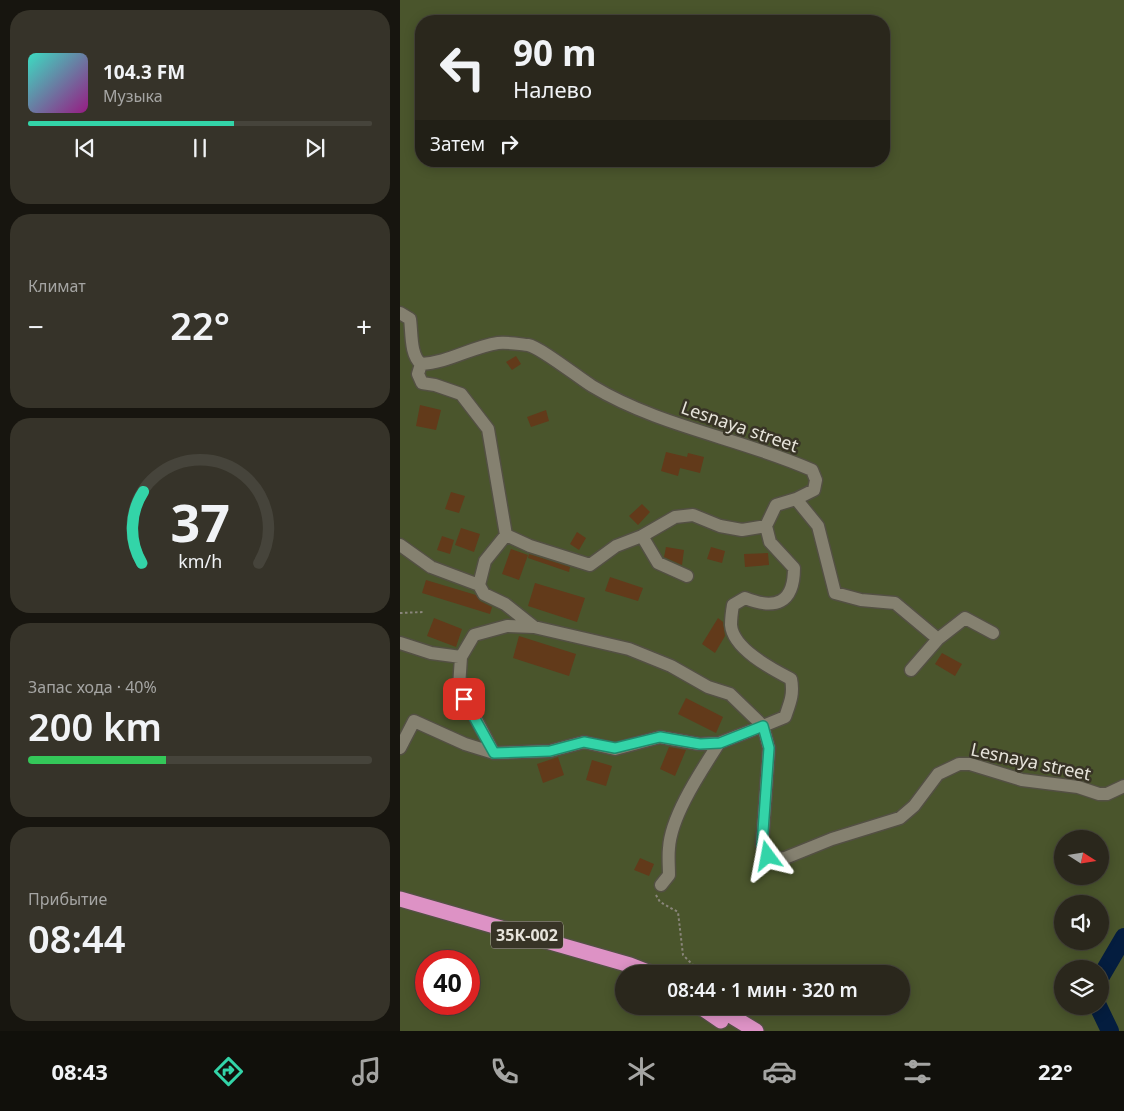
<!DOCTYPE html>
<html lang="ru">
<head>
<meta charset="utf-8">
<style>
	:root { --surface:#2a271c; --page:#363329; --text:#f1f3f6; --muted:#a5a5a3; --line:#46443b; --accent:#33d4a8 }
	body { margin:0; font-family:"Noto Sans",sans-serif; background:var(--page); color:var(--text); height:100vh; display:flex; flex-direction:column; font-size:19px; white-space:nowrap }
	* { box-sizing:border-box; margin:0 }
	p { font-size:16px; color:var(--muted) }
	.icon { flex:none; width:28px; height:28px; fill:none; stroke:currentColor; stroke-width:2; stroke-linecap:round; stroke-linejoin:round }
	.map { position:relative; flex:1; overflow:hidden }
	.sheet { display:flex; flex-direction:column; gap:10px; padding:10px; background:#17150f; width:400px }
	.sheet>* { flex:none }
	.top-card { position:absolute; left:15px; top:15px; width:475px; height:152px; border-radius:20px; box-shadow:0 2px 12px #0003,0 0 0 1px var(--line); background:#2a271c; color:var(--text); overflow:hidden }
	.needle { width:32px; rotate:102deg }
	.tools { position:absolute; left:654px; top:830px; display:grid; gap:10px }
	.tools a { display:grid; place-items:center; width:55px; height:55px; border-radius:50%; background:var(--surface); box-shadow:0 2px 12px #0003,0 0 0 1px var(--line); font-size:25px }
	.speed { position:absolute; left:15px; top:950px; display:flex; gap:10px; font-size:25px; font-weight:700; text-align:center }
	.speed>* { display:grid; place-content:center; width:65px; height:65px; border-radius:50%; background:var(--surface); box-shadow:0 2px 12px #0003,0 0 0 1px var(--line); line-height:1 }
	.speed .limit { border:8px solid #d22; background:#fff; color:#111 }
	.pin { position:absolute; display:grid; place-items:center; width:42px; height:42px; color:#fff; margin:-21px; border-radius:10px; box-shadow:0 2px 8px #0006 }
	.me { position:absolute; width:55px; margin:-28px; rotate:347deg; stroke-linejoin:round; filter:drop-shadow(0 0 4px #0008) }
	.turn { display:flex; align-items:center; gap:18px; height:105px; padding:0 15px; font-size:22px }
	.turn .icon { width:65px; height:65px; stroke-width:2.5 }
	.turn b { display:block; font-size:35px; line-height:42px }
	.then { display:flex; align-items:center; height:48px; padding:0 15px; background:#0003; gap:10px; font-size:19px }
	.big { font-size:38px; font-weight:600; line-height:1.1 }
	.sheet .widget { flex:1; display:flex; flex-direction:column; justify-content:center; gap:8px; min-width:0; padding:0 18px; border-radius:20px; background:var(--page) }
	.sheet .dial { align-items:center; gap:0 }
	.dial svg { height:130px; overflow:visible; fill:none; stroke:var(--line); stroke-width:7; stroke-linecap:round; text-anchor:middle }
	.dial text { fill:var(--text); stroke:none }
	.song { display:flex; align-items:center; gap:15px }
	.cover { width:60px; height:60px; border-radius:8px; background:linear-gradient(135deg,hsl(170 70% 55%),hsl(310 70% 35%)) }
	.played { height:5px; border-radius:2px; background:linear-gradient(90deg,var(--accent) 60%,var(--line) 60%) }
	.keys { display:flex; justify-content:space-around; direction:ltr }
	.heat { display:flex; justify-content:space-between; align-items:center; font-size:28px; direction:ltr }
	.charge { height:8px; border-radius:4px; background:linear-gradient(90deg,#34c759 40%,var(--line) 0) }
	.trip { position:absolute; left:215px; top:965px; width:295px; height:50px; border-radius:25px; background:var(--surface); box-shadow:0 2px 12px #0003,0 0 0 1px var(--line); font-weight:600; line-height:50px; text-align:center }
	.dock { display:flex; height:80px; justify-content:space-around; align-items:center; background:#11100b; color:var(--muted) }
	.dock .icon { width:35px; height:35px }
	.dock .on { color:var(--accent) }
	.dock b { font-size:22px; color:var(--text) }
	main { display:flex; flex:1; min-height:0 }
	.map>svg:first-child { display:block }
	.green { fill:#4a552c; fill-rule:evenodd }
	.lines { fill:none; stroke-linecap:round; stroke-linejoin:round }
	.river { stroke:#041d3f; stroke-width:18 }
	.building { fill:#623a1a }
	.minor-casing { stroke:#535043; stroke-width:15 }
	.highway-casing { stroke:#535043; stroke-width:18 }
	.path { stroke:#8a867b; stroke-width:2; stroke-dasharray:2.5 2.5; stroke-linecap:butt }
	.minor { stroke:#858170; stroke-width:12 }
	.highway { stroke:#dd92c5; stroke-width:15 }
	.route-casing { stroke:#218a6d; stroke-width:12 }
	.route { stroke:#33d4a8; stroke-width:9 }
	.labels { text-anchor:middle; dominant-baseline:central; stroke-width:5; stroke-linejoin:round; paint-order:stroke }
	.shield { fill:#383426; stroke:#b2aea4; stroke-width:1 }
	.shield-label { font-size:16px; font-weight:bold; fill:#e6e3da }
	.street-label { font-size:18px; fill:#e6e3da; stroke:#383426 }
</style>
</head>
<body>
<main>
<section class="sheet">
<div class="widget">
<div class="song"><i class="cover"></i><div><b>104.3 FM</b><p>Музыка</p></div></div>
<div class="played"></div>
<div class="keys"><svg class="icon" aria-label="previous" viewBox="0 0 24 24"><path d="M18 5L8 12l10 7zM5 5v14"/></svg><svg class="icon" aria-label="pause" viewBox="0 0 24 24"><path d="M8 5v14M16 5v14"/></svg><svg class="icon" aria-label="next" viewBox="0 0 24 24"><path d="M6 5l10 7-10 7zM19 5v14"/></svg></div>
</div>
<div class="widget"><p>Климат</p>
<div class="heat"><a>−</a><b class="big">22°</b><a>+</a></div>
</div>
<div class="widget dial"><svg viewBox="0 0 100 80">
<path d="M14 69A42 42 0 1 1 86 69"/>
<path d="M14 69A42 42 0 0 1 15 25" stroke="#33d4a8"/>
<text x="50" y="56" font-size="32" font-weight="700">37</text>
<text x="50" y="72" font-size="11">km/h</text>
</svg></div>
<div class="widget"><p>Запас хода · 40%</p><b class="big">200 km</b><div class="charge"></div></div>
<div class="widget"><p>Прибытие</p><b class="big">08:44</b></div>
</section>
<div class="map">
<svg width="724" height="1031" viewBox="0 0 724 1031">
	<rect width="100%" height="100%" fill="#383426"/>
	<!-- green -->
	<path class="green" d="M 0,0 L 724,0 L 724,1031 L 0,1031 ZM 21,21 L 484,21 L 484,161 L 21,161 ZM 662,839 L 700,839 L 700,876 L 662,876 ZM 662,904 L 700,904 L 700,941 L 662,941 ZM 26,961 L 69,961 L 69,1004 L 26,1004 ZM 662,969 L 700,969 L 700,1006 L 662,1006 ZM 224,974 L 501,974 L 501,1006 L 224,1006 Z"/>
	<g class="lines">
		<!-- river -->
		<path class="river" d="M 700,978 L 724,937
			M 698,1006 L 710,1031"/>
	</g>
	<!-- building -->
	<path class="building" d="M 116,356 L 121,364 L 112,370 L 106,362 Z
		M 20,405 L 41,410 L 36,430 L 16,426 Z
		M 146,410 L 149,421 L 131,427 L 127,417 Z
		M 266,452 L 287,457 L 288,453 L 304,457 L 300,473 L 280,468 L 278,476 L 261,471 Z
		M 51,492 L 65,496 L 59,513 L 45,509 Z
		M 242,504 L 250,512 L 238,525 L 229,516 Z
		M 61,528 L 80,534 L 74,552 L 55,545 Z
		M 177,532 L 186,538 L 179,550 L 170,544 Z
		M 42,536 L 54,540 L 50,554 L 37,550 Z
		M 266,547 L 284,550 L 282,565 L 264,557 Z
		M 311,547 L 325,551 L 322,563 L 307,559 Z
		M 111,549 L 128,555 L 119,580 L 102,574 Z
		M 368,553 L 369,565 L 345,567 L 344,554 Z
		M 129,554 L 170,567 L 169,572 L 128,558 Z
		M 210,577 L 243,588 L 238,601 L 205,591 Z
		M 26,580 L 76,595 L 80,601 L 92,607 L 90,614 L 22,593 Z
		M 135,583 L 185,598 L 177,622 L 128,606 Z
		M 34,618 L 62,629 L 56,647 L 27,636 Z
		M 318,618 L 323,622 L 325,636 L 315,653 L 302,644 Z
		M 119,636 L 176,654 L 169,676 L 113,658 Z
		M 542,653 L 562,664 L 555,676 L 535,664 Z
		M 286,698 L 323,717 L 316,733 L 278,714 Z
		M 269,747 L 286,750 L 275,776 L 260,769 Z
		M 158,757 L 164,775 L 143,783 L 137,764 Z
		M 192,760 L 212,766 L 206,786 L 186,780 Z
		M 240,858 L 254,864 L 249,876 L 234,870 Z"/>
	<g class="lines">
		<defs>
			<path id="minor" d="M 0,313 L 10,319 C 12,333 10,355 21,364 C 48,363 71,347 98,343 C 107,342 119,344 128,345 C 140,347 179,378 192,386 C 260,427 340,438 412,470 L 416,480 L 414,490 L 396,499 L 376,505 L 366,526 L 370,542 L 394,568 C 394,604 375,610 345,598 L 333,605 C 332,611 331,619 331,625 C 333,649 372,669 391,679 C 394,694 390,703 385,717 L 363,726 L 369,748 L 362,845 L 368,856 L 379,859 L 385,858 L 432,839 L 500,818 L 514,806 L 538,774 L 559,764 L 570,764 L 622,780 L 678,787 L 699,794 L 707,794 L 724,786
				M 21,364 L 18,374 L 22,383 L 35,385 L 61,394 L 88,429 L 106,535 L 130,546 L 190,565 L 216,546 L 242,536 L 258,563 L 287,576
				M 396,499 L 418,526 L 435,593 L 461,600 L 495,603 L 538,639 L 511,670
				M 242,536 L 275,517 L 293,515 L 320,526 L 342,530 L 366,526
				M 0,545 L 31,567 L 79,585
				M 538,639 L 565,618 L 593,633
				M 0,643 L 31,653 L 61,657
				M 0,748 L 14,721 L 65,744 L 94,753 L 150,751 L 184,742 L 215,749 L 260,737 L 299,744 L 319,743 L 363,726 L 330,694 L 308,687 L 271,666 L 229,649 L 134,627 L 105,604 L 84,594 L 79,585 L 85,561 L 106,535
				M 94,753 L 59,687 L 61,657 L 74,635 L 107,626 L 134,627
				M 261,885 L 269,875 C 269,866 268,857 269,848 C 271,815 302,770 319,743"/>
			<path id="highway" d="M 0,899 L 230,965 L 253,974
				M 299,1006 L 321,1021
				M 315,1006 L 356,1031"/>
		</defs>
		<!-- minor casing -->
		<use href="#minor" class="minor-casing"/>
		<!-- highway casing -->
		<use href="#highway" class="highway-casing"/>
		<!-- path -->
		<path class="path" d="M 0,613 L 24,612
			M 256,895 L 260,902 L 278,912 L 283,955 L 302,974"/>
		<!-- minor -->
		<use href="#minor" class="minor"/>
		<!-- highway -->
		<use href="#highway" class="highway"/>
	</g>
	<g class="lines">
		<defs>
			<path id="route" d="M 64,699 L 94,753 L 150,751 L 184,742 L 215,748 L 260,737 L 300,744 L 320,743 L 363,726 L 369,748 L 362,845 L 368,856"/>
		</defs>
		<!-- route casing -->
		<use href="#route" class="route-casing"/>
		<!-- route -->
		<use href="#route" class="route"/>
	</g>
	<g class="labels">
		<!-- shield labels -->
		<rect class="shield" x="91" y="921.5" width="72" height="27" rx="4"/>
		<g class="shield-label">
			<text x="127" y="935">35К-002</text>
		</g>
		<!-- street labels -->
		<g class="street-label">
			<text transform="translate(340 426) rotate(19)">Lesnaya street</text>
			<text transform="translate(631 761) rotate(12)">Lesnaya street</text>
		</g>
	</g>
</svg>
<div class="tools">
<a><svg class="needle" viewBox="-14 -14 28 28"><path d="M0-13l5 13h-10z" fill="#e53935"/><path d="M0 13l5-13h-10z" fill="#a5a5a3"/></svg></a>
<a><svg class="icon" aria-label="sound" viewBox="0 0 24 24"><path d="M4 9h4l5-4v14l-5-4H4zM17 9q2 3 0 6"/></svg></a>
<a><svg class="icon" aria-label="layers" viewBox="0 0 24 24"><path d="M12 4l9 5-9 5-9-5zM3 14l9 5 9-5"/></svg></a>
</div>
<div class="speed"><div class="limit">40</div></div>
<div class="pin" style="left:64px;top:699px;background:#d93025"><svg class="icon" aria-label="arrive" viewBox="0 0 24 24"><path d="M6 21V4h12l-3 4 3 4H6"/></svg></div>
<svg class="me" style="left:368px;top:856px" viewBox="-20 -20 40 40"><path d="M0-17L14 15 0 8-14 15z" fill="#33d4a8" stroke="#fff" stroke-width="4"/></svg>
<div class="trip">08:44 · 1 мин · 320 m</div>
<div class="top-card">
<div class="turn"><svg class="icon" aria-label="left" viewBox="0 0 24 24"><path d="M17 20v-9H6M10 6l-5 5 5 5"/></svg><div><b>90 m</b>Налево</div></div>
<div class="then">Затем<svg class="icon" aria-label="right" viewBox="0 0 24 24"><path d="M7 20v-9h11M14 6l5 5-5 5"/></svg></div>
</div>
</div>
</main>
<nav class="dock">
<b>08:43</b>
<svg class="icon on" aria-label="directions" viewBox="0 0 24 24"><path d="M12 3l9 9-9 9-9-9zM9 14v-3h6M13 9l2 2-2 2"/></svg>
<svg class="icon" aria-label="music" viewBox="0 0 24 24"><path d="M9 18V5l10-2v13"/><circle cx="6" cy="18" r="3"/><circle cx="16" cy="16" r="3"/></svg>
<svg class="icon" aria-label="phone" viewBox="0 0 24 24"><path d="M5 4h4l2 5-3 2q2 4 5 5l2-3 5 2v4C11 20 4 13 5 4z"/></svg>
<svg class="icon" aria-label="climate" viewBox="0 0 24 24"><path d="M12 3v18M4 7l16 10M4 17L20 7"/></svg>
<svg class="icon" aria-label="car" viewBox="0 0 24 24"><path d="M5 17H2v-5l4-1 3-4h7l3 4 3 1v5h-3M9 17h6M6 11h13"/><circle cx="7" cy="17" r="2"/><circle cx="17" cy="17" r="2"/></svg>
<svg class="icon" aria-label="filters" viewBox="0 0 24 24"><path d="M4 7h16M4 17h16"/><circle cx="9" cy="7" r="2"/><circle cx="15" cy="17" r="2"/></svg>
<b>22°</b>
</nav>
</body>
</html>
